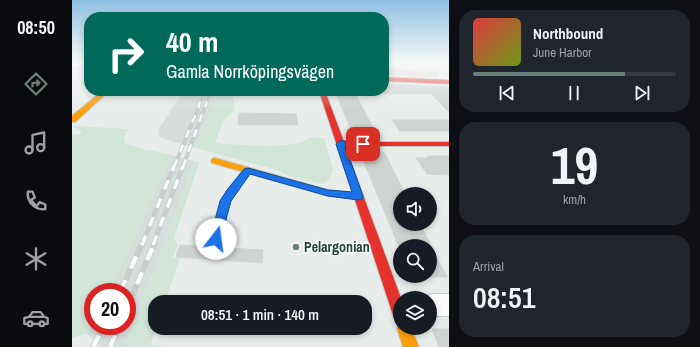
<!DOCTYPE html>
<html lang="en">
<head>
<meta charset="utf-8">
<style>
	:root { --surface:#171b24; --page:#20242c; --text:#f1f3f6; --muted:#9ea1a6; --line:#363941; --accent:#697e78 }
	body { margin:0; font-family:"Archivo Narrow",sans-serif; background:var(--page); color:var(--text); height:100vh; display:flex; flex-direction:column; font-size:15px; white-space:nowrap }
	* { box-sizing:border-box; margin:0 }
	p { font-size:13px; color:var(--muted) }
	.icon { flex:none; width:22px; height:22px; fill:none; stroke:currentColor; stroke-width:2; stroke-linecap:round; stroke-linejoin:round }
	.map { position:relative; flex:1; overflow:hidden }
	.side { display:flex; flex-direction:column; gap:10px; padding:10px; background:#0d0f14; width:251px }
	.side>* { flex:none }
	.hud { position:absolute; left:12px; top:12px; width:305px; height:84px; border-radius:16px; box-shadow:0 2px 6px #0003; background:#00695c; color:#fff; overflow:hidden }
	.controls { position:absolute; left:321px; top:187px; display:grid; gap:8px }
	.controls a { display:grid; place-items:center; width:44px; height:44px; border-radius:50%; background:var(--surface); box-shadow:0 2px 6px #0003; font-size:20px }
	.speed { position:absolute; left:12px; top:283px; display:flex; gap:8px; font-size:20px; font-weight:700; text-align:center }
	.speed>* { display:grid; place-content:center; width:52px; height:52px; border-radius:50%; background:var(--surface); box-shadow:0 2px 6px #0003; line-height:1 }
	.speed .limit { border:6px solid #d22; background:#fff; color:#111 }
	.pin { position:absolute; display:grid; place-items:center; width:34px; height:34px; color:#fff; margin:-17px; border-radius:8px; box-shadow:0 2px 6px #0006 }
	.me { position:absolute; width:44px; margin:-22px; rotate:15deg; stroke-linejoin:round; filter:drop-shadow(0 0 3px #0008) }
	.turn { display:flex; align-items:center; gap:14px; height:84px; padding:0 16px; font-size:18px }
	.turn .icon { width:52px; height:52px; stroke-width:2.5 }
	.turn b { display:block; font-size:28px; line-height:34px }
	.big { font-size:30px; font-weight:600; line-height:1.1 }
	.side .tile { flex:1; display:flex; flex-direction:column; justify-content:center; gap:6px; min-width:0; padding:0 14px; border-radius:16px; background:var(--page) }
	.side .dial { align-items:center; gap:0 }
	.dial b { font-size:52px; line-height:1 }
	.song { display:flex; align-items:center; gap:12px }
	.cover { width:48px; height:48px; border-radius:6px; background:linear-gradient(135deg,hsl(0 70% 55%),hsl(80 70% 35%)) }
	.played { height:4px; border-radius:2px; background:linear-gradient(90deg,var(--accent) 75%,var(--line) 75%) }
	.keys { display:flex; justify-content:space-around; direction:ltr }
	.trip { position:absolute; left:76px; top:295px; width:224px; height:40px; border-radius:16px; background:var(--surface); box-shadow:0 2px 6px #0003; font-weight:600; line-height:40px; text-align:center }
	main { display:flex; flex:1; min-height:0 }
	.dock { display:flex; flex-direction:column; width:72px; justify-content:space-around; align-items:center; background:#090b0e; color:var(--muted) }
	.dock .icon { width:28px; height:28px }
	.dock .active { color:var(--accent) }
	.dock b { font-size:18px; color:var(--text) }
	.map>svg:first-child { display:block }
	.built { fill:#d6dedb }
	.green { fill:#d1e6d8 }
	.building { fill:#cfd4d2; stroke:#d1d6d4 }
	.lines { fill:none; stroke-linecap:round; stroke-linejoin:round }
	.lane-casing { stroke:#c5cac8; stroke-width:2 }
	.street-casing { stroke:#c5cac8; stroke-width:2 }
	.slow-casing { stroke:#c3cbc8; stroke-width:2 }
	.jam-casing { stroke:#c3cbc8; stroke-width:2 }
	.lane { fill:#fcfcfc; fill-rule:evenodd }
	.street { fill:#fcfcfc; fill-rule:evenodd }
	.slow { fill:#ff9f0a; fill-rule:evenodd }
	.jam { fill:#e5322d; fill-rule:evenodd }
	.rail-far3-casing { stroke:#c9cdcc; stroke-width:3 }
	.rail-far2-casing { stroke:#c9cdcc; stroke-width:4 }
	.rail-far1-casing { stroke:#c9cdcc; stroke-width:5 }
	.rail-casing { stroke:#c9cdcc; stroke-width:6 }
	.rail-far3 { stroke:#f7fbf9; stroke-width:2; stroke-dasharray:6; stroke-linecap:butt }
	.rail-far2 { stroke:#f7fbf9; stroke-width:2.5; stroke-dasharray:8; stroke-linecap:butt }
	.rail-far1 { stroke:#f7fbf9; stroke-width:3.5; stroke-dasharray:10; stroke-linecap:butt }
	.rail { stroke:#f7fbf9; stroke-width:4.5; stroke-dasharray:13; stroke-linecap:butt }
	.route { fill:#1a73e8; stroke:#114b97 }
	.poi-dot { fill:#697e78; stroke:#f7fbf9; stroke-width:1.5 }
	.labels { text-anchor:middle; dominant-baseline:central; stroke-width:3; stroke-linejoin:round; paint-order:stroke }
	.near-poi-label { font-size:14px; font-weight:bold; fill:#24423a; stroke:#f7fbf9; text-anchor:start }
</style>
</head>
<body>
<main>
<nav class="dock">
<b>08:50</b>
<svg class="icon active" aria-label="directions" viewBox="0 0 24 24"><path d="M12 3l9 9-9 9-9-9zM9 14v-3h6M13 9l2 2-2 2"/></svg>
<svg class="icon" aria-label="music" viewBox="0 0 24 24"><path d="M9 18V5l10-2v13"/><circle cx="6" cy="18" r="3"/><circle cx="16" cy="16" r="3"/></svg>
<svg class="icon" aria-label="phone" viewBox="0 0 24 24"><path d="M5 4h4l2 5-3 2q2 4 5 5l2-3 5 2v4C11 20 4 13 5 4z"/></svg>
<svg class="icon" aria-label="climate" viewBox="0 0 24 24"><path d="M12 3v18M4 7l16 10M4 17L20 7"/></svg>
<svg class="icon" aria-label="car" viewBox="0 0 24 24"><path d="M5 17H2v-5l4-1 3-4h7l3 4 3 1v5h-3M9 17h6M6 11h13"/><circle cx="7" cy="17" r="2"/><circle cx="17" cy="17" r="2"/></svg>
</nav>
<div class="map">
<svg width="377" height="347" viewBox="0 0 377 347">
	<rect width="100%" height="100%" fill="#e8edeb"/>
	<!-- built -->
	<path class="built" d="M 111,91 L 146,91 L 123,148 L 92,139 L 86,135 L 87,129 Z
		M 100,155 L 122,161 L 75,289 L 53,347 L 28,347 L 15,334 L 21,323 L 21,326 L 55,326 L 55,292 L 37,292 Z"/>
	<!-- green -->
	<path class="green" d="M 146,91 L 160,91 L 163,110 L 152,119 L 143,143 C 163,144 226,151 239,137 L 252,138 L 261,170 L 258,179 L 251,184 C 236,181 218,178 206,170 L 123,148 Z
		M 0,126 L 57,129 L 52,137 L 53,143 L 71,149 L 100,155 L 37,292 L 21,292 L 21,323 L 15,334 L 0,338 L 0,135 L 7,134 L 10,132 Z
		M 122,161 L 127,163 L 102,238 L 106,245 L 101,258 L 108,258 L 93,302 L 83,302 L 83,328 L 84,328 L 79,344 L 92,347 L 53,347 Z"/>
	<!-- building -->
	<path class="building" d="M 312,63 L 327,71 L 357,72 L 361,69 L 366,76 L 312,74 Z
		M 312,84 L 376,87 L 377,89 L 377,112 L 359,94 L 312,93 Z
		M 263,91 L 282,91 L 305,136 L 282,136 Z
		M 167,113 L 224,114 L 226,125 L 166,125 Z
		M 320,120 L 377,120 L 377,131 L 328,131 Z
		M 288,152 L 312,152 L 333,194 L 328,194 L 328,224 L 348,224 L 375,277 L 358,277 L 358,246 L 328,246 L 328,250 Z
		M 355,156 L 377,156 L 377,175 L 355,174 L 344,158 L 357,158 Z
		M 108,245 L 191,250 L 190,263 L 104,257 Z
		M 360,329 L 377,329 L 377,347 L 367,347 Z"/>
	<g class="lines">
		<defs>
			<path id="lane" d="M 172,169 L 175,169 L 179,171 L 157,201 L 148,242 L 144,243 L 140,242 L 139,239 L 149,201 Z"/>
			<path id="street" d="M 0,62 L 17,62 L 17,67 L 0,68 Z
				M 360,294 L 377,294 L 377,316 L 358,316 L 358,298 L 351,298 Z"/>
			<path id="slow" d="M 30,91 L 37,91 L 3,122 L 0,122 L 0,116 Z
				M 143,158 L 256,190 L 286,193 L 289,194 L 291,196 L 289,198 L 286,199 L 256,196 L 140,163 L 139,161 L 140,159 Z
				M 328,322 L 328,328 L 339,328 L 347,347 L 331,347 L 325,328 Z"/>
			<path id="jam" d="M 312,77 L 377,80 L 377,84 L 312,81 Z
				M 247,91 L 253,91 L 272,142 L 377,142 L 377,146 L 273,146 L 329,298 L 328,322 L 323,320 L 321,315 Z"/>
		</defs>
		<!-- lane casing -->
		<use href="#lane" class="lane-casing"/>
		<!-- street casing -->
		<use href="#street" class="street-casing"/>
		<!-- slow casing -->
		<use href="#slow" class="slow-casing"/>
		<!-- jam casing -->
		<use href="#jam" class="jam-casing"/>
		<!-- lane -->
		<use href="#lane" class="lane"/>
		<!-- street -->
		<use href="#street" class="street"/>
		<!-- slow -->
		<use href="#slow" class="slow"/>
		<!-- jam -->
		<use href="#jam" class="jam"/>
		<defs>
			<path id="rail-far3" d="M 126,107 L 133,91
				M 133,107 L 139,91"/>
			<path id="rail-far2" d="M 102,167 L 127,106
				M 111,167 L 133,106"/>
			<path id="rail-far1" d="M 70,245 L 102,166
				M 81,245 L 111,166"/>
			<path id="rail" d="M 48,292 L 70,244
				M 55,308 L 82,244
				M 21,347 L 32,326
				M 38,347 L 47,326"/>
		</defs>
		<!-- rail-far3 casing -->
		<use href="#rail-far3" class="rail-far3-casing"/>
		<!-- rail-far2 casing -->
		<use href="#rail-far2" class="rail-far2-casing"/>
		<!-- rail-far1 casing -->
		<use href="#rail-far1" class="rail-far1-casing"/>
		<!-- rail casing -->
		<use href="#rail" class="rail-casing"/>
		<!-- rail-far3 -->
		<use href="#rail-far3" class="rail-far3"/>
		<!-- rail-far2 -->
		<use href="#rail-far2" class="rail-far2"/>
		<!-- rail-far1 -->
		<use href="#rail-far1" class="rail-far1"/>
		<!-- rail -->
		<use href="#rail" class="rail"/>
	</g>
	<!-- sky -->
	<linearGradient id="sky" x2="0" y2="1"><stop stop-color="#8fc1e3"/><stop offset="0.56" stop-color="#f5f7f6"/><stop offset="1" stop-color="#f5f7f6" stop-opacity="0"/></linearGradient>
	<rect width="377" height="110" fill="url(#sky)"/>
	<!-- route -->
	<path class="route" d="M 268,141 L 291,141 L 295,144 L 291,146 L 273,146 L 291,196 L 290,199 L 286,200 L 256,196 L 178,174 L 159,201 L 148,242 L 144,243 L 140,242 L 138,239 L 148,201 L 155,190 L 172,169 L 176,168 L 256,190 L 280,192 L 264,144 Z"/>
	<!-- markers -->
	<circle class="poi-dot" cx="224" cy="247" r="4"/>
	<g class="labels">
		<!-- near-poi labels -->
		<g class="near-poi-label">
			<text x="232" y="247">Pelargonian</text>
		</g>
	</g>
</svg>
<div class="controls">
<a><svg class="icon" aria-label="sound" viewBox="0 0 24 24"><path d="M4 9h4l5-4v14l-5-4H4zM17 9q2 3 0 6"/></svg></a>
<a><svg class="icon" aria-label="search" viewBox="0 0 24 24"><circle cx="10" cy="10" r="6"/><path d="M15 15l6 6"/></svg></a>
<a><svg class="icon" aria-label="layers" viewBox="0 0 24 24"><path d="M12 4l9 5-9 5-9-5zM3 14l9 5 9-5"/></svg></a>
</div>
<div class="speed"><div class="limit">20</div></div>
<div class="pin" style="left:291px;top:144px;background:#d93025"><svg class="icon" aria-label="arrive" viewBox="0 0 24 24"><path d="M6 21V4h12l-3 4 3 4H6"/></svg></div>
<svg class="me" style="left:144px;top:239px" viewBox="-20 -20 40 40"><circle r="19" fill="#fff"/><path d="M0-13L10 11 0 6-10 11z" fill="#1a73e8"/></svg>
<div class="trip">08:51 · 1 min · 140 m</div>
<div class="hud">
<div class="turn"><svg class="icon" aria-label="right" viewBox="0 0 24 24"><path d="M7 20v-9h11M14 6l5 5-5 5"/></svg><div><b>40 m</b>Gamla Norrköpingsvägen</div></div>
</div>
</div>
<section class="side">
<div class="tile">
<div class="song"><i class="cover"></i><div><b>Northbound</b><p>June Harbor</p></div></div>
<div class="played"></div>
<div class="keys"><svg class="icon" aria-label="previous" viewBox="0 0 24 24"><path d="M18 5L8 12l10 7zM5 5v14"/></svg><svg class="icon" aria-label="pause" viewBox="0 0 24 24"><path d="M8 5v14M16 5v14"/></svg><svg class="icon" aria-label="next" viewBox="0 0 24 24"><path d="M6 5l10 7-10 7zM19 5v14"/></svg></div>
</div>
<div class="tile dial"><b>19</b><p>km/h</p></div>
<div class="tile"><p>Arrival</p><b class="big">08:51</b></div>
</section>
</main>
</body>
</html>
